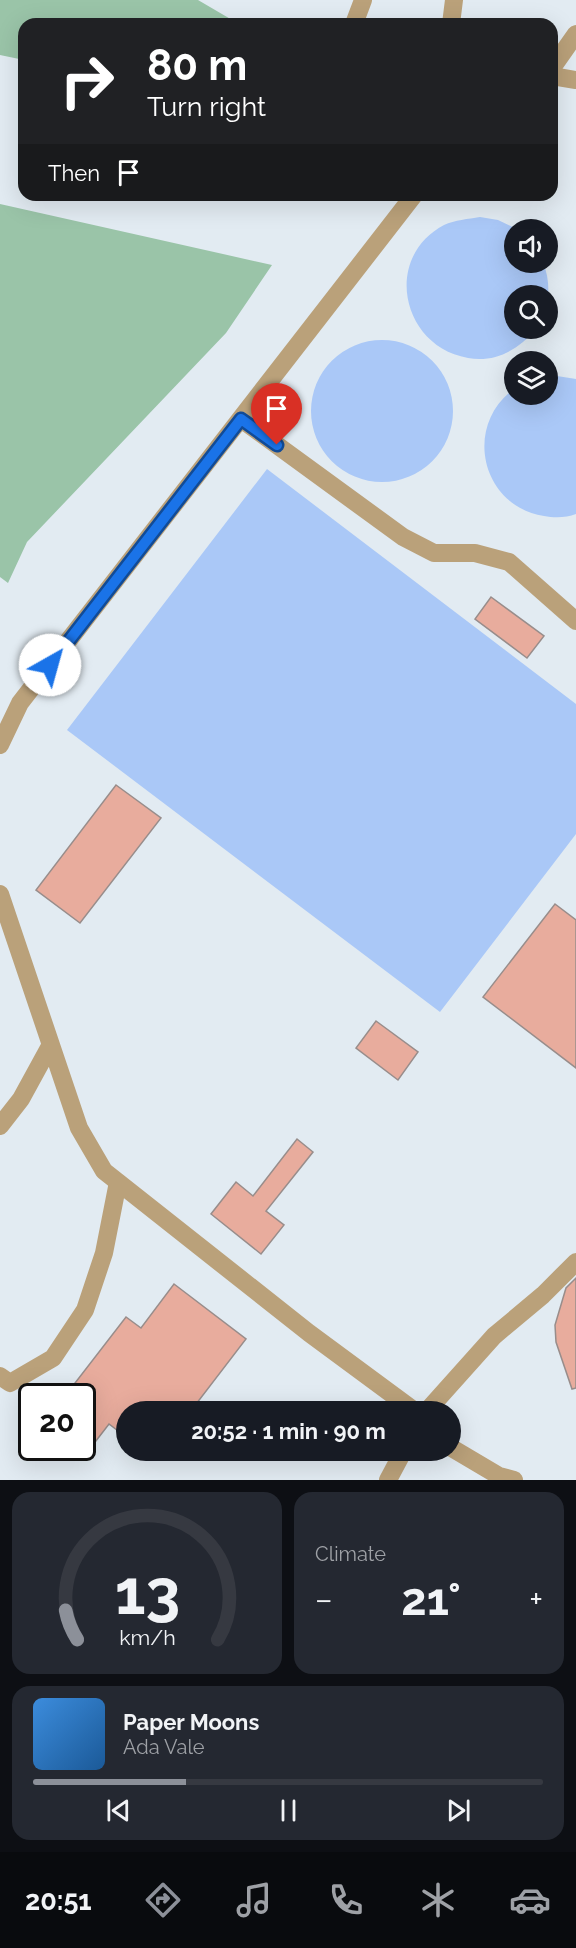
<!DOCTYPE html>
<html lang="en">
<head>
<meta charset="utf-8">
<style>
	:root { --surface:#171b24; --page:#242831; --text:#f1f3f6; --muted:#9ea1a6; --line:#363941; --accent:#8c9099 }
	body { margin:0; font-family:Raleway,sans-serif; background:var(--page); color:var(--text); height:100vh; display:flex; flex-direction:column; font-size:22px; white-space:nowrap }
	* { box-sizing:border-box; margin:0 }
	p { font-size:20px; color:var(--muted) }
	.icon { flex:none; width:33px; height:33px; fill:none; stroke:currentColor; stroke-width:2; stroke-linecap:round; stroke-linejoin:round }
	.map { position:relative; height:1480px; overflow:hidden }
	.sheet { display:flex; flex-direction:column; gap:12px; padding:12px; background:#0d0f14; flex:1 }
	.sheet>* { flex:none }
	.hud { position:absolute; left:18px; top:18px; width:540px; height:183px; border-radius:18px; box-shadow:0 6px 24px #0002; background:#202124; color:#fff; overflow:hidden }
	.tools { position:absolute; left:504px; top:219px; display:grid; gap:12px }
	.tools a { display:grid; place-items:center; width:54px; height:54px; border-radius:50%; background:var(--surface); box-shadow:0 6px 24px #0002; font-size:30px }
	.speed { position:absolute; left:18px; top:1383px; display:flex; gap:12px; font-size:30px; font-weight:700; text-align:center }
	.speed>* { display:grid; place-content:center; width:78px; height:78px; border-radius:50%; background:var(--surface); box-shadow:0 6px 24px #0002; line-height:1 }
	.speed .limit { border:3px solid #111; border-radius:9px; background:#fff; color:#111 }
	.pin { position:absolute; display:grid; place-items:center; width:51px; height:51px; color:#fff; margin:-62px -26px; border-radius:50% 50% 50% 0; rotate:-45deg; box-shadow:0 0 6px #0007 }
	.pin .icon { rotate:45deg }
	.me { position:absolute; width:66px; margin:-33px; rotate:38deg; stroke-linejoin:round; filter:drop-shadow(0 0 4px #0008) }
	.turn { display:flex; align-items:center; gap:21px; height:126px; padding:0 30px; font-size:27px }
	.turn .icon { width:78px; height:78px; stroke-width:2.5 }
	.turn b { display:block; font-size:42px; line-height:51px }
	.then { display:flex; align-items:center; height:57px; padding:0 30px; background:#0003; gap:12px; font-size:22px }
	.big { font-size:45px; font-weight:700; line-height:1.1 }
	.sheet .widget { flex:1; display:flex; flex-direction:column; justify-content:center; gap:9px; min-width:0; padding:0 21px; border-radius:18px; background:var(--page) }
	.sheet .dial { align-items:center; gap:0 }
	.dial svg { height:156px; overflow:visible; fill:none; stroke:var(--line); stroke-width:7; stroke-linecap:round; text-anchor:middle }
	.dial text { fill:var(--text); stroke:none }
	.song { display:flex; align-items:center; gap:18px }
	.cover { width:72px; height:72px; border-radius:9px; background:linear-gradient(135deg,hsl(210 70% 55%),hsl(210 70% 35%)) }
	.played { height:6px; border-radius:3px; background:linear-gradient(90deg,var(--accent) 30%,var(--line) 30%) }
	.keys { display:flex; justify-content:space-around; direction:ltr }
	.heat { display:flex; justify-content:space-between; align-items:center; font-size:33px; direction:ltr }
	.sheet .tiles { flex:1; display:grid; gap:12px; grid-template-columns:1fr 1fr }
	.widget:last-child { grid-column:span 2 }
	.trip { position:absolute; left:116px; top:1401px; width:345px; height:60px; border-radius:30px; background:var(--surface); box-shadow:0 6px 24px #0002; font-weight:700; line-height:60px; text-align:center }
	.dock { display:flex; height:96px; justify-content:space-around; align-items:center; background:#090b0e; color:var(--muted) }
	.dock .icon { width:42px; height:42px }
	.dock .selected { color:var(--accent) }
	.dock b { font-size:27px; color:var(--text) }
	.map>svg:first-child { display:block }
	.green { fill:#9ac4a8 }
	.water { fill:#aac8f7 }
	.building { fill:#e8ac9d; stroke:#988d8b; stroke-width:1.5 }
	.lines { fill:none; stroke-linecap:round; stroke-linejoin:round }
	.minor { stroke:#baa17a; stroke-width:18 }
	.route-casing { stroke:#114b97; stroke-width:15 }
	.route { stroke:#1a73e8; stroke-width:10 }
</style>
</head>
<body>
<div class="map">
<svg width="576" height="1480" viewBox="0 0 576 1480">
	<rect width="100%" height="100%" fill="#e2ebf2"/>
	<!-- green -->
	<path class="green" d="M 0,0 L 198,0 L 239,24 L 24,24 L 24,60 L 0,55 Z
		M 0,204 L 272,265 L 226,333 L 27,542 L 8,583 L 0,577 Z"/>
	<!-- water -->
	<path class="water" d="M 480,217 L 498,220 L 517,229 L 514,230 L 514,262 L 543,263 C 548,274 549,286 548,299 L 548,296 L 514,296 L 514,328 L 536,329 C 519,349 496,363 468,358 C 402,347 382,258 444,225 C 455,220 468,219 480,217 Z
		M311 411a71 71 0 1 1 142 0a71 71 0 1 1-142 0Z
		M 557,376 L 576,379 L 576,514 C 566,518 554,518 544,516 C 481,506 463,426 514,389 L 514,394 L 548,394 L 548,377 Z
		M 267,469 L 576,704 L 576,834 L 440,1012 L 67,730 Z"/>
	<!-- building -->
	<path class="building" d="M 491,597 L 544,636 L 527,658 L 475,619 Z
		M 116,785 L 161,818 L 80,923 L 36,890 Z
		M 555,904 L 576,920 L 576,1068 L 483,997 Z
		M 376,1021 L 418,1052 L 398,1080 L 356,1048 Z
		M 297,1139 L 313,1152 L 266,1211 L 284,1225 L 261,1254 L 211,1214 L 236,1182 L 253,1196 Z
		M 576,1278 L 576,1388 L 572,1389 L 556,1342 L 555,1325 L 566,1288 Z
		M 174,1284 L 246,1339 L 190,1412 L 126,1412 L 126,1437 L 109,1424 L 82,1459 L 82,1396 L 65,1396 L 126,1317 L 141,1328 Z"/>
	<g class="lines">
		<!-- minor -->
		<path class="minor" d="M 354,24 L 363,0
			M 451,24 L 454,0
			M 552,68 L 576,34
			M 552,76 L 576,80
			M 241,419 L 403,537 L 434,553 L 475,553 L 509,562 L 576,621
			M 0,745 L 20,703 L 414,195
			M 0,894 L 79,1128 L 104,1171 L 309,1333 L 416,1412
			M 0,1126 L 21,1099 L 50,1046
			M 0,1376 L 10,1383 L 53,1358 L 85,1310 L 104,1253 L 118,1182
			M 426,1412 L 494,1336 L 543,1295 L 576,1262
			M 450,1447 L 499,1476 L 514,1480
			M 388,1480 L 404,1450"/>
	</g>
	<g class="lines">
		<defs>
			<path id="route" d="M 50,665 L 241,419 L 277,445"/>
		</defs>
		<!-- route casing -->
		<use href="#route" class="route-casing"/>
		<!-- route -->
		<use href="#route" class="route"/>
	</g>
</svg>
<div class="tools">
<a><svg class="icon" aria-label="sound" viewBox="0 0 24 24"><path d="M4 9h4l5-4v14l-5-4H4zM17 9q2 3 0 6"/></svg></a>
<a><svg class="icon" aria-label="search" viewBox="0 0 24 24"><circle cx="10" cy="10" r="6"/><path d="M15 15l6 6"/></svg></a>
<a><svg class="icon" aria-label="layers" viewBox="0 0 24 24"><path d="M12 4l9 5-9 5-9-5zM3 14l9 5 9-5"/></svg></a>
</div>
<div class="speed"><div class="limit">20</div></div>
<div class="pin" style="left:277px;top:445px;background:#d93025"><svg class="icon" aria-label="arrive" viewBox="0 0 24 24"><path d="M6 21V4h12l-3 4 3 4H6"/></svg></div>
<svg class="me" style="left:50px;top:665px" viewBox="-20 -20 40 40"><circle r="19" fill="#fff"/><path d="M0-13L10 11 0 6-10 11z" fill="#1a73e8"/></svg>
<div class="trip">20:52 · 1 min · 90 m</div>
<div class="hud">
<div class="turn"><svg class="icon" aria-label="right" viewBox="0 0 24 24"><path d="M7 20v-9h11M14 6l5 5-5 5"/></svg><div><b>80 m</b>Turn right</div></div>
<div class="then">Then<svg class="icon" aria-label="arrive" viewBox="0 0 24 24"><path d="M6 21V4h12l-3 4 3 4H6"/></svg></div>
</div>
</div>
<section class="sheet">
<div class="tiles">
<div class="widget dial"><svg viewBox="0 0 100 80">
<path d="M14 69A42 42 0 1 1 86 69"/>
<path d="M14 69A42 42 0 0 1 8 54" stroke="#8c9099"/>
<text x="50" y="56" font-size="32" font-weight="700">13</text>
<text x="50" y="72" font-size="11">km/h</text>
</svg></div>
<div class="widget"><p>Climate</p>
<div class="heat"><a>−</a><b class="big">21°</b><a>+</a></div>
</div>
<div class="widget">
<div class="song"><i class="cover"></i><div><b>Paper Moons</b><p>Ada Vale</p></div></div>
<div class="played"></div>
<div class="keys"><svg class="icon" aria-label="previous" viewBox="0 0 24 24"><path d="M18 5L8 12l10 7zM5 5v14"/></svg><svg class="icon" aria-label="pause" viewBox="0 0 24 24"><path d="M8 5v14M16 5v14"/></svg><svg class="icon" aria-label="next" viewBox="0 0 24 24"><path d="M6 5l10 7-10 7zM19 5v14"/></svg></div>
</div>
</div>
</section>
<nav class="dock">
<b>20:51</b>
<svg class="icon selected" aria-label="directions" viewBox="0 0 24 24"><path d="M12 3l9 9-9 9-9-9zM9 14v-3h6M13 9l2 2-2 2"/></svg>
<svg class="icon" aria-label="music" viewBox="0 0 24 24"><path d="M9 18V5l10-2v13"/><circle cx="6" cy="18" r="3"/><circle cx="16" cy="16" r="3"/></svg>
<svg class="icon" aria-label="phone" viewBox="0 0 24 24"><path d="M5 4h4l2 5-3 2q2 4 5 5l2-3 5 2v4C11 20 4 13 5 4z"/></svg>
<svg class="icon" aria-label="climate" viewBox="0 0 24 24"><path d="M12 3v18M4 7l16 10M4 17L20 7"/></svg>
<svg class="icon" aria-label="car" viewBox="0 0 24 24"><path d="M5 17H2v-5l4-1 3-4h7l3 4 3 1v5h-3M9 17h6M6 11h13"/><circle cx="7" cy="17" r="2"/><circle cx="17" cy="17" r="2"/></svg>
</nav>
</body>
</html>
